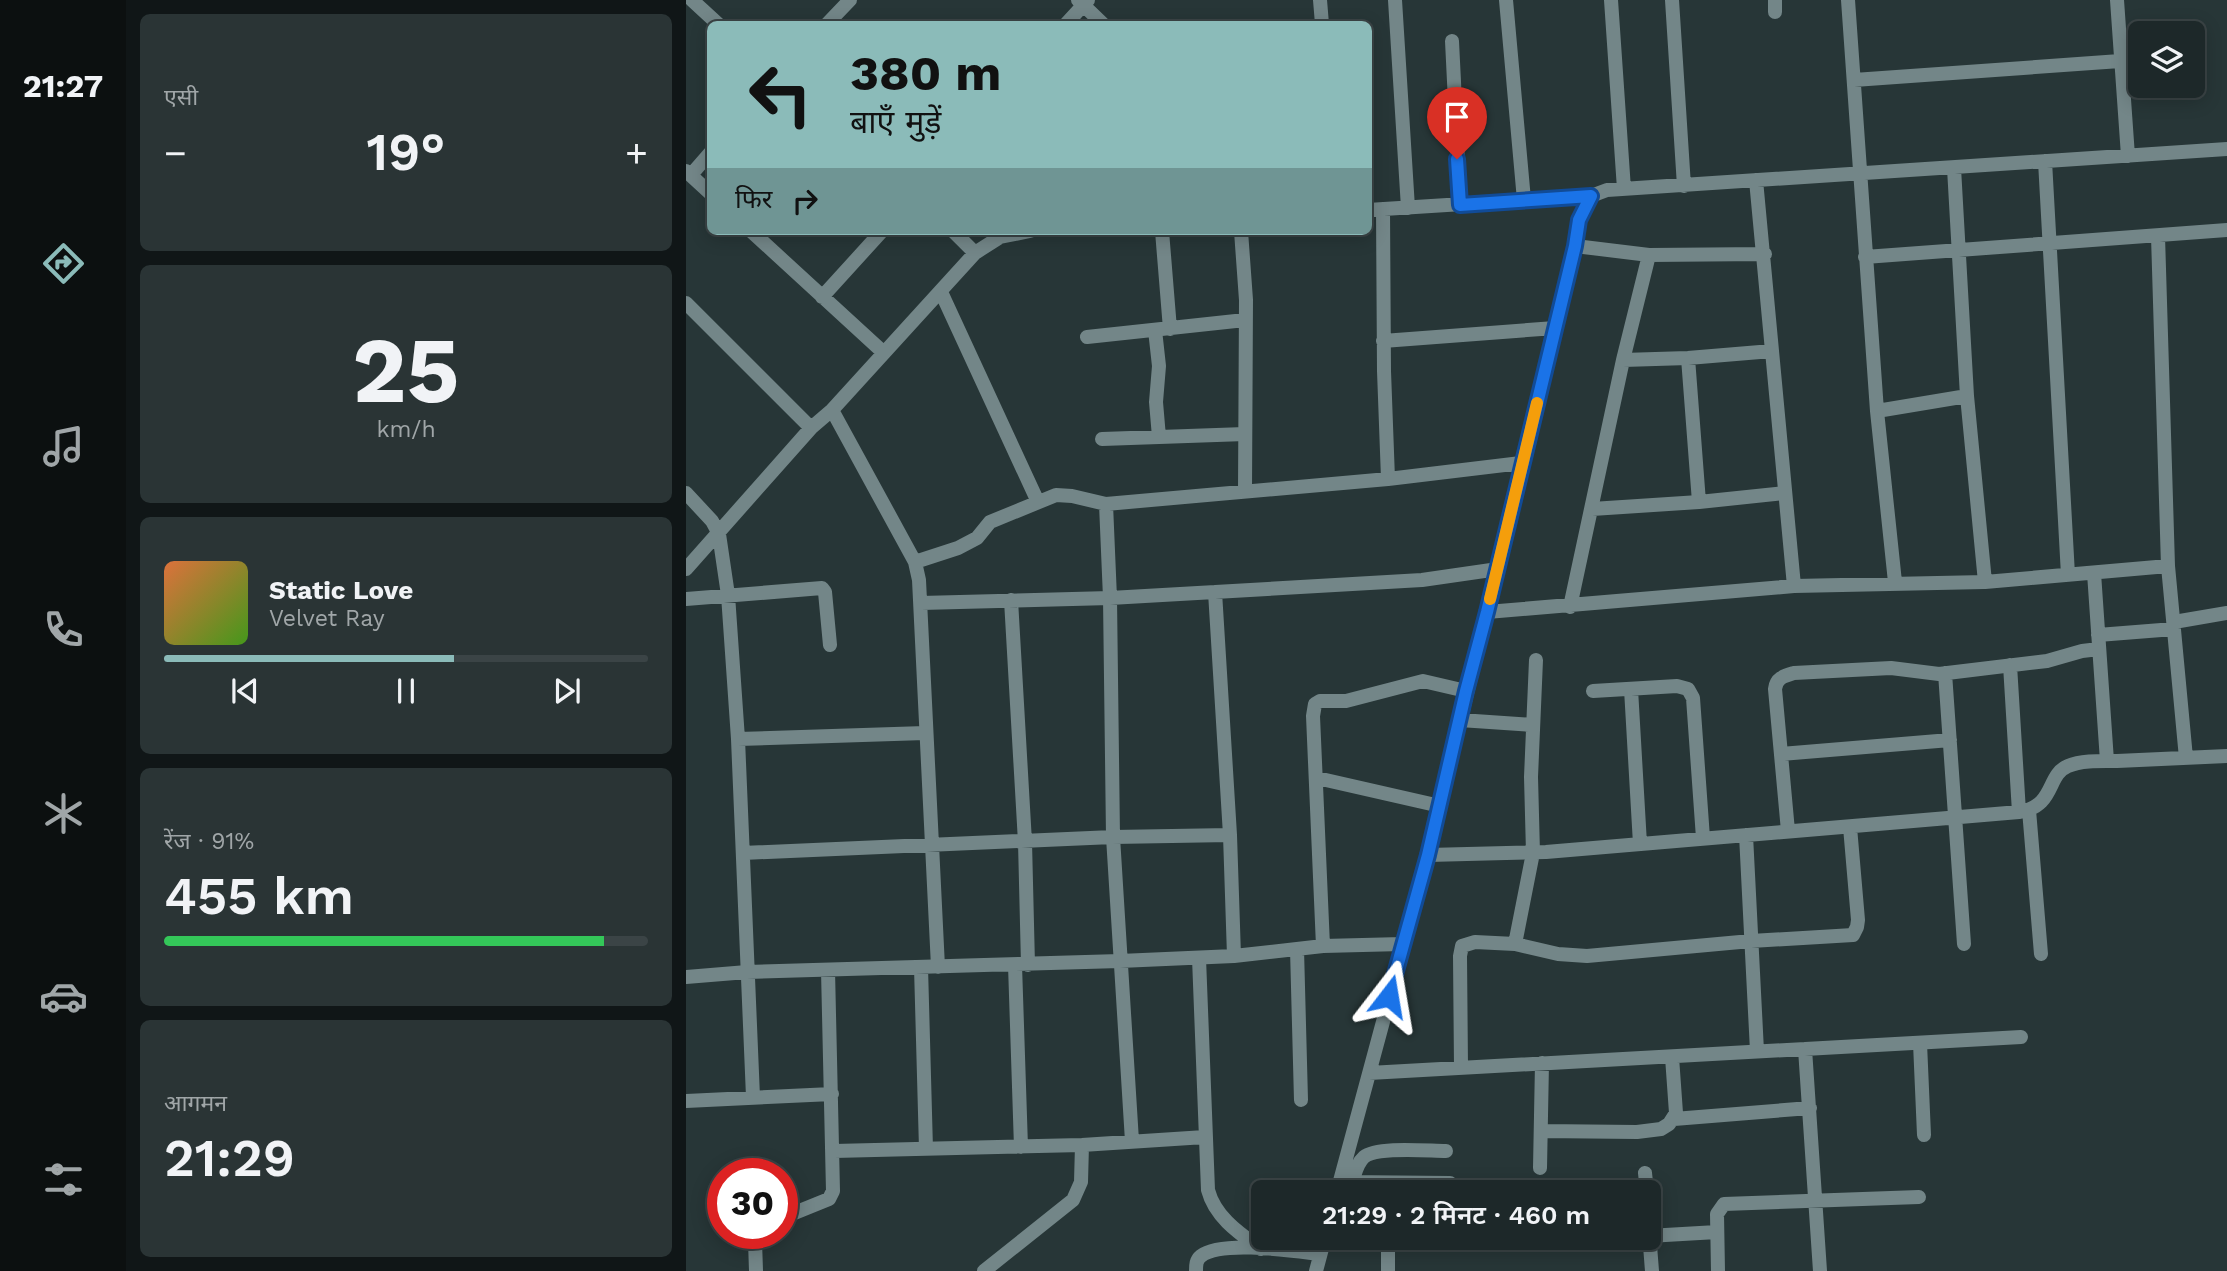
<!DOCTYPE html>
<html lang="hi">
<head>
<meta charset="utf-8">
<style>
	:root { --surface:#1d2829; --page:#2a3435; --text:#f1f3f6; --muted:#a0a6a8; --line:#3b4446; --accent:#8bbbb9 }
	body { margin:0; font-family:"Work Sans","Noto Sans Devanagari",sans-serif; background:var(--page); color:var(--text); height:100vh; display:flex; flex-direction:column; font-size:26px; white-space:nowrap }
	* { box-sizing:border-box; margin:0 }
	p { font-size:23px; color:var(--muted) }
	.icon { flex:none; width:38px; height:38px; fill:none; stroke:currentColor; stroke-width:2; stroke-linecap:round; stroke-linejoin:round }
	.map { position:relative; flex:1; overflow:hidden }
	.drawer { display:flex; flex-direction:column; gap:14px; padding:14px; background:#101617; width:560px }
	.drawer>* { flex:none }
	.banner { position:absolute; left:21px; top:21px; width:665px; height:214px; border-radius:10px; box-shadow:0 4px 18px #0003,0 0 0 2px var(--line); background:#8bbbb9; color:#111; overflow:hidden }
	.buttons { position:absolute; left:1442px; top:21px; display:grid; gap:14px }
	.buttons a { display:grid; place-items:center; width:77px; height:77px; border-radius:10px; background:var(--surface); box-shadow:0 4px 18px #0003,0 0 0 2px var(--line); font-size:35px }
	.speed { position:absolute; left:21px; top:1158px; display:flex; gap:14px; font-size:35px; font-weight:700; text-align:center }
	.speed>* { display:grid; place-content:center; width:91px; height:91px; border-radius:50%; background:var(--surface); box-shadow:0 4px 18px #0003,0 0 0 2px var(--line); line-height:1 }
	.speed .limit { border:10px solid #d22; background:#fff; color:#111 }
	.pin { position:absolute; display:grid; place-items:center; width:60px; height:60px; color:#fff; margin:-72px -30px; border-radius:50% 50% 50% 0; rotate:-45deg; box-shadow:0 0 7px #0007 }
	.pin .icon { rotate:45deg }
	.me { position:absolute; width:77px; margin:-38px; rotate:14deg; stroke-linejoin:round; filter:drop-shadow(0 0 5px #0008) }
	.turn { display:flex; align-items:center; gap:24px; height:147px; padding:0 28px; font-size:32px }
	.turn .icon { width:91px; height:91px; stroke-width:2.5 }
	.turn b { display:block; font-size:49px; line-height:60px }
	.then { display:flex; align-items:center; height:66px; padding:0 28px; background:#0003; gap:14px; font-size:26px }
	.big { font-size:52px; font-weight:600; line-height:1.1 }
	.drawer .card { flex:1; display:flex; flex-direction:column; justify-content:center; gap:10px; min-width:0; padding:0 24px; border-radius:10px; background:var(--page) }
	.drawer .dial { align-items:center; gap:0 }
	.dial b { font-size:91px; line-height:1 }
	.song { display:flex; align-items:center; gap:21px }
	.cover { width:84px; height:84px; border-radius:10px; background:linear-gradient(135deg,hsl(20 70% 55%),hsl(100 70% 35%)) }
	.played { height:7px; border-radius:4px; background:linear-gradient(90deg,var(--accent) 60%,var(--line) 60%) }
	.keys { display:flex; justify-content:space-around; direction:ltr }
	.heat { display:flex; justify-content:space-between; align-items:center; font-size:38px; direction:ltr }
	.charge { height:10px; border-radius:5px; background:linear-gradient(90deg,#34c759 91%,var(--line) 0) }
	.trip { position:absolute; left:565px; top:1180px; width:410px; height:70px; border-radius:10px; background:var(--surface); box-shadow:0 4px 18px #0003,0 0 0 2px var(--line); font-weight:600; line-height:70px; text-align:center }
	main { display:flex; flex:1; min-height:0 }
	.menu { display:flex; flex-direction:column; width:126px; justify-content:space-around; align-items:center; background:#0c1010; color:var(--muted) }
	.menu .icon { width:49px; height:49px }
	.menu .current { color:var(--accent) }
	.menu b { font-size:32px; color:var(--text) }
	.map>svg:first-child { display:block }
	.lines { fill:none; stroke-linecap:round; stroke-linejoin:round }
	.street { stroke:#738688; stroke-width:14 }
	.route-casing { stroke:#114b97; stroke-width:18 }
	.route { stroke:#1a73e8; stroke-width:12 }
	.slow { stroke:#f59e0b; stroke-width:12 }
</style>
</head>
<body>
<main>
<nav class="menu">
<b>21:27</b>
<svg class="icon current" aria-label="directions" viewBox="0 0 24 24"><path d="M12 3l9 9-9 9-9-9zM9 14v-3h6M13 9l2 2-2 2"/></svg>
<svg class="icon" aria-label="music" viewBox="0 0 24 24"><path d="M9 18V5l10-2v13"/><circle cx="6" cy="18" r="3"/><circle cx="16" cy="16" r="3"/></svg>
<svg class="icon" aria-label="phone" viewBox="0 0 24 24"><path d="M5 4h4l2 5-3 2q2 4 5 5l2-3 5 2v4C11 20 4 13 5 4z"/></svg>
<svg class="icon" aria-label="climate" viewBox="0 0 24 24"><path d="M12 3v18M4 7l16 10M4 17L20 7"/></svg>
<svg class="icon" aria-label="car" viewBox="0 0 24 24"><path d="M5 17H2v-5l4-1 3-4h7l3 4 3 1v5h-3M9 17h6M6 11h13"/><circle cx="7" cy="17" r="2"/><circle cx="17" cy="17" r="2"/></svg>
<svg class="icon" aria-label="filters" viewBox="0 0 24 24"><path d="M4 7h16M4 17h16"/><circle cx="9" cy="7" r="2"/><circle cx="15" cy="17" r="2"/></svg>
</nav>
<section class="drawer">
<div class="card"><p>एसी</p>
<div class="heat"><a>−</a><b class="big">19°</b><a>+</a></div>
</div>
<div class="card dial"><b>25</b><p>km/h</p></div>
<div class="card">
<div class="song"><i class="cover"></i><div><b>Static Love</b><p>Velvet Ray</p></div></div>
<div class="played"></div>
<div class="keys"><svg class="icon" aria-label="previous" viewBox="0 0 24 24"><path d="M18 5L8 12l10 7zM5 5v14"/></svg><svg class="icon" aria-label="pause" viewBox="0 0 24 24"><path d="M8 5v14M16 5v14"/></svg><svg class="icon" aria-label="next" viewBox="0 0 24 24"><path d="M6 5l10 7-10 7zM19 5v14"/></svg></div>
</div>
<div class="card"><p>रेंज · 91%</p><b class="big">455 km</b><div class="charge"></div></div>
<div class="card"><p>आगमन</p><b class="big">21:29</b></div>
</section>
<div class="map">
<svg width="1541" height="1271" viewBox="0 0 1541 1271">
	<rect width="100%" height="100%" fill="#273637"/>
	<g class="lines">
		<!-- street -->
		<path class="street" d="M 6,0 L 32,24
			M 392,0 L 417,24
			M 634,0 L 636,24
			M 709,0 L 722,208
			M 820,0 L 838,200
			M 925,0 L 938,189
			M 986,0 L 998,186
			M 1089,0 L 1089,12
			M 1162,0 L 1191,411 L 1209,582
			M 1431,0 L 1442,156
			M 141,24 L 164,0
			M 380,24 L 402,0
			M 766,41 L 774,204
			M 1168,80 L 1434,61
			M 1359,161 L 1382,575
			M 1268,168 L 1281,396 L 1299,582
			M 0,171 L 24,193
			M 5,175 L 24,153
			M 1070,180 L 1108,586
			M 697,209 L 698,371 L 702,479
			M 682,210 L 905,196
			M 65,231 L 198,353
			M 267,231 L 289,253
			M 476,231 L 484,329
			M 555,231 L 560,300 L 559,490
			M 1472,236 L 1482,566 L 1500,758
			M 889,246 L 963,255 L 1079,254
			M 1179,257 L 1541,230
			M 255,292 L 352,502
			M 136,297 L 196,231
			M 0,303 L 125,428
			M 469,330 L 473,366 L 470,402 L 473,437
			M 401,337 L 559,320
			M 697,341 L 869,328
			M 1002,358 L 1013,502
			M 937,360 L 1002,358 L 1086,351
			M 146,410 L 229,562 L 233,580 L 252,967
			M 1191,411 L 1281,396
			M 416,439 L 559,434
			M 0,493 L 26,521 L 33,534 L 42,595 L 52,739 L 67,1097
			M 906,509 L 1013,502 L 1098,493
			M 229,562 L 272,548 L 291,538 L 304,522 L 370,495 L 386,496 L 420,504
			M 0,569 L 125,428 L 146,410 L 289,253 L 314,237 L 344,231
			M 1408,573 L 1421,761
			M 529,592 L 544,835 L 548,956
			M 0,599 L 136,588 L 139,592 L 144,645
			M 325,600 L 339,842 L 342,965
			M 235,603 L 424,598 L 736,580 L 812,569
			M 884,607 L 937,360 L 963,255
			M 801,612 L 1108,586 L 1299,582 L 1482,566
			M 1488,622 L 1541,613
			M 1412,635 L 1488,629
			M 1324,665 L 1333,812
			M 1259,673 L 1278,944
			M 945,689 L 954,844
			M 907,691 L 991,686 L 1002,689 L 1007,698 L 1017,838
			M 774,720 L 847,725
			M 52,739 L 239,733
			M 1095,754 L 1264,740
			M 631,778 L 754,806
			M 1343,810 L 1355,954
			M 1102,831 L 1089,689 C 1090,678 1098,676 1108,673 L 1205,668 L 1253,674 L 1361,661 L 1396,651 L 1413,649
			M 1060,835 L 1071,1051
			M 57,853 L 427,837 L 544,835
			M 742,855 L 860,852 L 1333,812 C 1370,806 1360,775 1382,766 C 1396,760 1416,761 1431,761 C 1468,759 1504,758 1541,756
			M 829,944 L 847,853 L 845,777 L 850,660
			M 637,946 L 627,716 L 629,704 L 634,701 L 660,701 L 737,681 L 780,691
			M 611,949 L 615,1100
			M 513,958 L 522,1190 C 529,1217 553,1233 575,1249
			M 329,965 L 335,1147
			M 235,967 L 240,1149
			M 0,977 L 61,972 L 434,961 L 548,956 L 637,946 L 716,944
			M 1234,1043 L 1238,1135
			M 1119,1049 L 1134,1271
			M 775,1067 L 774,956 L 776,946 L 789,942 L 829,944 L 872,954 L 901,956 L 1065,941 L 1167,935 L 1171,927 L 1172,920 L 1164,827
			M 683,1073 L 1335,1037
			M 0,1101 L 146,1094
			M 988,1119 L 1124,1108
			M 855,1131 L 951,1132 L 975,1129 L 983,1124 L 990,1113 L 986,1057
			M 446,1141 L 427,837 L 424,598 L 420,504 L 702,479 L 835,463
			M 148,1151 L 396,1145 L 519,1137
			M 854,1168 L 856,1063
			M 959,1173 L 961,1192
			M 659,1182 L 764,1183
			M 666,1182 C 669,1174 671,1163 678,1157 C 691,1146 742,1151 760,1151
			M 651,1192 L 742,855 L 889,246 L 893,220 L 905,196 L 921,190 L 1541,149
			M 96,1218 L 143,1199 L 147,1191 L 142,970
			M 962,1220 L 966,1271
			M 962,1236 L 1031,1232
			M 702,1239 L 702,1271
			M 638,1240 L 880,1237
			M 70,1271 L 69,1241 L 72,1234
			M 298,1271 L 387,1200 L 395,1182 L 396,1145
			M 510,1271 C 510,1265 510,1260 515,1256 C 535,1240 608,1251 634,1254
			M 630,1271 L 637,1245
			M 1032,1271 L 1031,1214 L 1038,1204 L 1233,1197"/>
	</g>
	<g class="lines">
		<defs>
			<path id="route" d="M 703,996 L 742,855 L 780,691 L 801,612 L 889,246 L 893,220 L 905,196 L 774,205 L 771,159"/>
		</defs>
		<!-- route casing -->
		<use href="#route" class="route-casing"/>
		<!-- route -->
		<use href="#route" class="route"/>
		<!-- slow -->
		<path class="slow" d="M 804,599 L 851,403"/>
	</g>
</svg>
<div class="buttons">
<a><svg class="icon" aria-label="layers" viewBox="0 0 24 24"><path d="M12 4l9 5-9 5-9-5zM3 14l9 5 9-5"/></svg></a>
</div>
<div class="speed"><div class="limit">30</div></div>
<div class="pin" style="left:771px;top:159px;background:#d93025"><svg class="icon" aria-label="arrive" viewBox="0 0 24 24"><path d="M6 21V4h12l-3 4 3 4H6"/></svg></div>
<svg class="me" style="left:703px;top:996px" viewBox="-20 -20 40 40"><path d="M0-17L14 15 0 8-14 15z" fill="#1a73e8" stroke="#fff" stroke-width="4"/></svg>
<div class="trip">21:29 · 2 मिनट · 460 m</div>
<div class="banner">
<div class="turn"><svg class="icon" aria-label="left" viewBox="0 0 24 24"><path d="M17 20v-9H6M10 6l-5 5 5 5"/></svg><div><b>380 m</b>बाएँ मुड़ें</div></div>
<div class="then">फिर<svg class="icon" aria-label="right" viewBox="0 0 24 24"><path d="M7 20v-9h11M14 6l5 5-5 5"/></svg></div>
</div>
</div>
</main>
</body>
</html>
